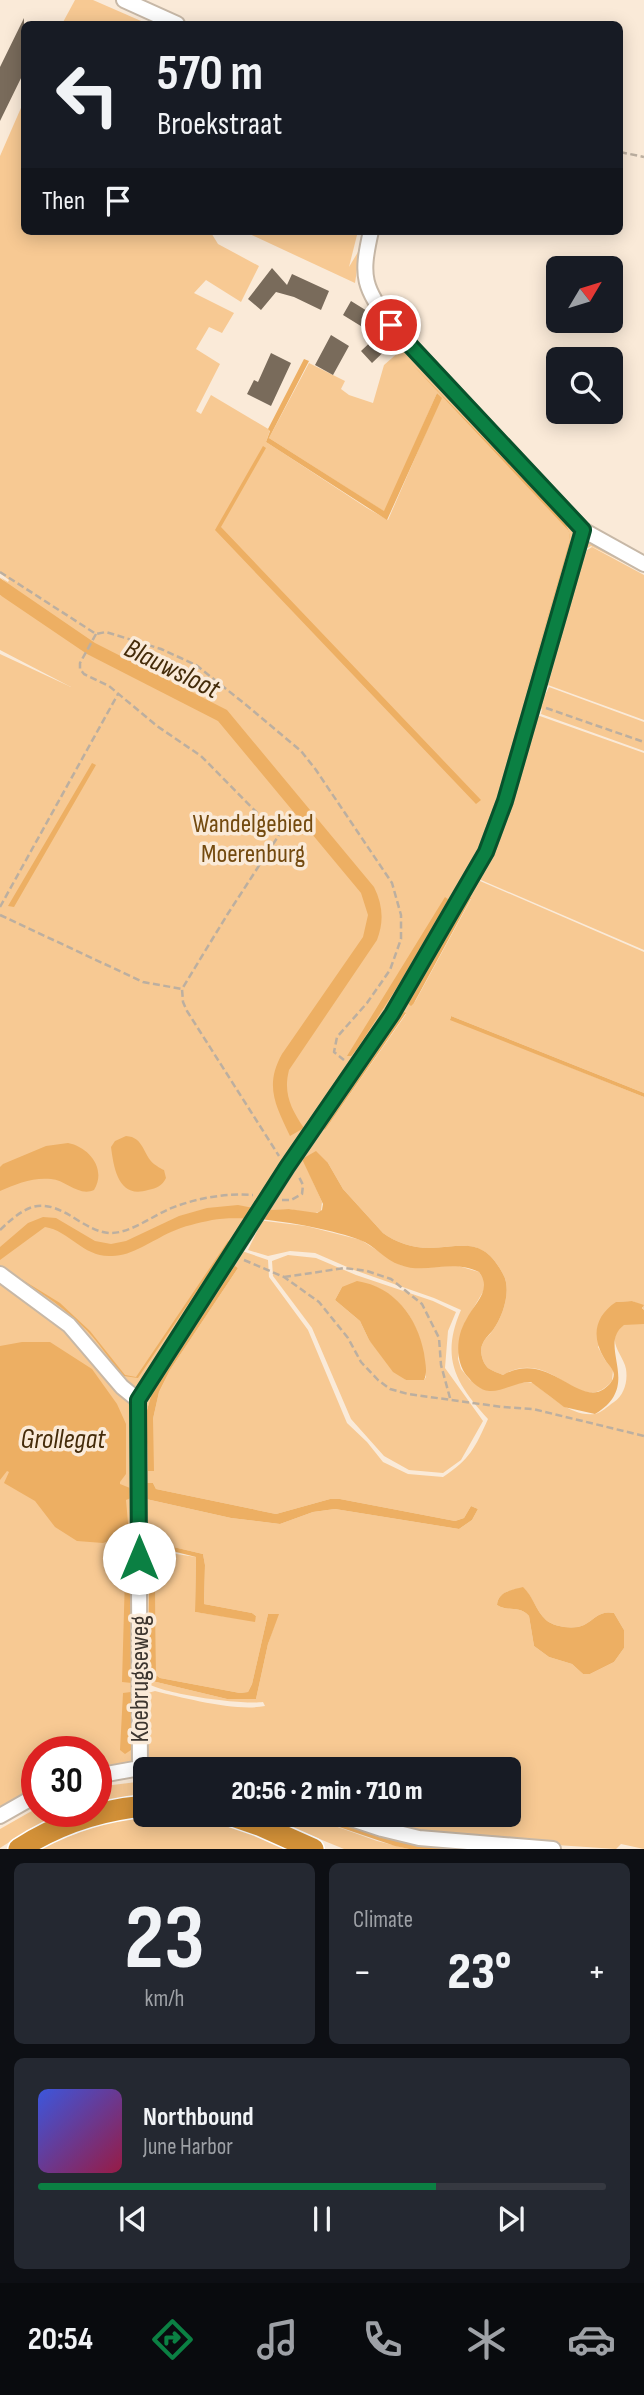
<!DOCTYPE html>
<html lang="en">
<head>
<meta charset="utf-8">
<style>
	:root { --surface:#171b24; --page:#242831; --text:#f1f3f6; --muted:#9ea1a6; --line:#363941; --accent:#0b8043 }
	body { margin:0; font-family:"Sofia Sans Condensed",sans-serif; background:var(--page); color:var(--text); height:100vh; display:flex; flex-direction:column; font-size:26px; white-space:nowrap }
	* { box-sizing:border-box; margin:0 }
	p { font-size:23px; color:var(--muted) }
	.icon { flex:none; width:38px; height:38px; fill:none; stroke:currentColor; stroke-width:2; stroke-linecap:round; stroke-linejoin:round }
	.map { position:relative; height:1849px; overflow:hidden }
	.drawer { display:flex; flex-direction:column; gap:14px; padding:14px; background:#0d0f14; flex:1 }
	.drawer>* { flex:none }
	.guide { position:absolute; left:21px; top:21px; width:602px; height:214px; border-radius:10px; box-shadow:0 4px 18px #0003; background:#171b24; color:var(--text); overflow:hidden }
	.needle { width:46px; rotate:52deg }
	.fabs { position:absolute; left:546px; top:256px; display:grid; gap:14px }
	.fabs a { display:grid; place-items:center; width:77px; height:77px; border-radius:10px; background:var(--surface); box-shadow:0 4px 18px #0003; font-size:35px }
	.speed { position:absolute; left:21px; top:1736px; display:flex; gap:14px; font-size:35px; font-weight:700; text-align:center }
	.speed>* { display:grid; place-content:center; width:91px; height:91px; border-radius:50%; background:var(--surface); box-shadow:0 4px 18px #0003; line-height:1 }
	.speed .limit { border:10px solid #d22; background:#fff; color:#111 }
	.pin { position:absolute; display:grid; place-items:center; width:60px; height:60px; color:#fff; margin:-30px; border:4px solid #fff; border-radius:50%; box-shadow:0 2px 7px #0007 }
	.me { position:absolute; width:77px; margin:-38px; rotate:0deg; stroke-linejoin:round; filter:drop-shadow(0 0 5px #0008) }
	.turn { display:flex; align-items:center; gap:24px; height:147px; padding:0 21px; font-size:32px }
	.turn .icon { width:91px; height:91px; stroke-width:2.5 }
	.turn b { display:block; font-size:49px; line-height:60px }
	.then { display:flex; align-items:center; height:66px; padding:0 21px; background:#0003; gap:14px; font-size:26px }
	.big { font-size:52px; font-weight:800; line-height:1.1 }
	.drawer .card { flex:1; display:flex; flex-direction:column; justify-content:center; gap:10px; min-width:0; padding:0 24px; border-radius:10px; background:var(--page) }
	.drawer .dial { align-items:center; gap:0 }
	.dial b { font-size:91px; line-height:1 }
	.song { display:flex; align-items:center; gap:21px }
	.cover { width:84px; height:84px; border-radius:10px; background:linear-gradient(135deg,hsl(230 70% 55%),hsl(340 70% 35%)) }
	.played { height:7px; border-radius:4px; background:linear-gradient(90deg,var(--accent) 70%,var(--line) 70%) }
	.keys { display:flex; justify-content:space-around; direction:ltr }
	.heat { display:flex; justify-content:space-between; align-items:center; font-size:38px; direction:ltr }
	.drawer .tiles { flex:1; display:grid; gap:14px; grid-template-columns:1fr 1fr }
	.card:last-child { grid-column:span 2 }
	.trip { position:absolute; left:133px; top:1757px; width:388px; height:70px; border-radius:10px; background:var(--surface); box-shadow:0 4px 18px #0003; font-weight:800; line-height:70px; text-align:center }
	.tab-bar { display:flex; height:112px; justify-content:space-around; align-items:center; background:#090b0e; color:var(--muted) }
	.tab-bar .icon { width:49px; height:49px }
	.tab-bar .current { color:var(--accent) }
	.tab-bar b { font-size:32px; color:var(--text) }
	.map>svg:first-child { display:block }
	.green { fill:#f7c993; fill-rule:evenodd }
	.water { fill:#edaf63 }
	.building { fill:#796b5b }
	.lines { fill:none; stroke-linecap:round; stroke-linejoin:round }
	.minor-casing { stroke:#c7b8a7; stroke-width:18 }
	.highway-casing { stroke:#fff; stroke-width:24 }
	.path { stroke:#bcafa0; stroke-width:2.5; stroke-dasharray:7 3.5; stroke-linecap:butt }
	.minor { stroke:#fff; stroke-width:14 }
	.highway { stroke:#d39138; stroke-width:21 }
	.route-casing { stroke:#07532c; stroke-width:18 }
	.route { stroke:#0b8043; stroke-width:12 }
	.labels { text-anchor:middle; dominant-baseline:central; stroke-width:7; stroke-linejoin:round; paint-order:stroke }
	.park-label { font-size:26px; fill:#734a0f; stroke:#faead8 }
	.street-label { font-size:26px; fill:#3d362f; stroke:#faead8 }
	.water-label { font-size:28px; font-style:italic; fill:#442b09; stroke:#faead8 }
</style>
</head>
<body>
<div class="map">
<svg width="644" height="1849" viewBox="0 0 644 1849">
	<rect width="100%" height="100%" fill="#faead8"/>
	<!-- green -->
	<path class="green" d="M 75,0 L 93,0 L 148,24 L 62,24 Z
		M 24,101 L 24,231 L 210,231 L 218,244 L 259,266 L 241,302 L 206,280 L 194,293 L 234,313 L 222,333 L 209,327 L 196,349 L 220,364 L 196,411 L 201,414 L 211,395 L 270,430 L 266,442 L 280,451 L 367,508 L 388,520 L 441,398 L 437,393 L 385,512 L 269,438 L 309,363 L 345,381 L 341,389 L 349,395 L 373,403 L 384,365 L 400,351 L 373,321 L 374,319 L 384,330 L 387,328 L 576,531 L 500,802 L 478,855 L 402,989 L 257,1200 L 258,1203 L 143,1382 L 138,1385 L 134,1395 L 136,1762 L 96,1772 L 96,1752 L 37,1752 L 37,1791 L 0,1811 L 0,654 L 71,687 L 0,650 L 0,595 L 2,596 L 8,584 L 0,577 L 8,582 L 9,580 L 0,573 L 0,156 Z
		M 243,231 L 358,231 L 349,267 L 358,252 L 363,231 L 367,231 L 360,270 L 357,270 L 355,283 Z
		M 589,541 L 594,541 L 644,569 L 644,573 L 591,546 L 586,549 L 578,575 L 587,550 L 592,547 L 644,575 L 644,720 L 548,685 L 575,586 L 543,699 L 549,687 L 644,722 L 644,751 L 541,714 L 542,709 L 538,708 L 537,715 L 644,753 L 644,950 L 481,880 L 481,878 L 480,881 L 644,952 L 644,1093 L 451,1016 L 450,1019 L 644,1097 L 644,1310 L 641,1305 L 632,1301 L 616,1302 L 598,1347 L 605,1360 L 613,1370 L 612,1381 C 579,1420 553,1345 503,1375 C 499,1373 492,1371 488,1368 C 482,1362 479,1350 483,1343 C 485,1338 490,1335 493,1330 C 503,1316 512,1290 503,1274 C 483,1236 462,1247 429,1248 C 413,1248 395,1242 383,1233 L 343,1189 L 328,1163 L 305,1164 L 322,1202 L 321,1211 L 313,1214 L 289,1209 L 263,1210 L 476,879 L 585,544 ZM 468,897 L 471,899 L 416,1000 L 414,1003 L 407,1004 ZM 402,1011 L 406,1014 L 325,1130 L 322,1128 Z
		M 257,1220 L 306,1226 L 361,1240 L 400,1265 L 422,1268 L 455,1265 L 479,1272 L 484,1280 L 484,1290 L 463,1326 L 458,1359 L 461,1369 L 470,1380 L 489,1391 C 499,1388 524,1380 533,1383 C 551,1396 571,1417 595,1414 C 601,1413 608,1406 614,1402 C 624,1395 628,1382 626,1369 C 624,1357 611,1346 616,1334 C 620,1321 634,1323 644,1324 L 644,1849 L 621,1844 L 616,1849 L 483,1840 L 479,1836 L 470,1835 L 466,1839 C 426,1836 389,1829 352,1815 L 509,1815 L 509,1769 L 194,1769 C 183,1768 159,1768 150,1763 C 138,1757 144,1707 144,1694 L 155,1691 C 184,1698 237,1712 265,1706 L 263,1702 C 242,1705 158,1694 144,1681 C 144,1622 144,1563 144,1505 C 144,1462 136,1418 156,1379 ZM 255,1226 L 259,1227 L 248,1250 L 268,1256 L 290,1251 L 315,1253 L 354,1270 L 434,1298 L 461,1310 C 440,1358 456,1384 488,1419 C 475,1448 470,1459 443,1477 L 408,1474 L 383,1462 L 367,1442 L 347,1423 L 308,1330 L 269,1277 L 268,1260 L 242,1251 ZM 234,1265 L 238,1268 L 170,1370 L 159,1392 L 153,1419 L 153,1471 L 148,1471 L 146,1414 L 152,1392 ZM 147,1483 L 153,1483 L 156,1489 L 276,1514 L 330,1499 L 340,1499 L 455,1521 L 464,1518 L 471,1506 L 478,1509 L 472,1520 L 459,1529 L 335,1509 L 313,1512 L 280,1524 L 231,1518 L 146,1499 ZM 165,1545 L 203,1554 L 205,1565 L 204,1604 L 252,1613 L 256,1616 L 254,1621 L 195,1612 L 196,1557 L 157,1551 L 155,1555 L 156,1675 L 160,1678 L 240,1693 L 248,1692 L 252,1684 L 268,1614 L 278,1614 L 268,1644 L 256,1699 L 227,1699 L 148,1680 L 148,1556 L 151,1547 L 156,1545 ZM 523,1588 C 534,1597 535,1610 546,1620 C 554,1627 574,1630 584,1625 C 595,1619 600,1610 614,1613 L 624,1630 L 624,1648 L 614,1662 L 590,1674 L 583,1674 L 572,1664 L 549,1657 L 534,1646 L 529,1616 C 519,1605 507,1612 497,1605 C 498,1591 512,1590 523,1588 Z
		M 288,1255 L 316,1258 L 356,1275 L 433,1301 L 456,1312 L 448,1331 L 445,1368 L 483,1421 L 461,1460 L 443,1473 L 409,1470 L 384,1456 L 351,1419 L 312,1328 L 273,1276 L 272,1261 ZM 374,1286 C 413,1303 423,1338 426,1377 L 424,1380 L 406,1380 L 369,1340 L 360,1321 L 335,1300 L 342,1287 Z
		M 145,1781 L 145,1795 L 96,1803 L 96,1787 Z
		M 37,1808 L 37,1811 L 68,1811 L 30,1829 L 0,1848 L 0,1829 Z
		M 145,1815 L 208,1815 L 221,1818 L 302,1849 L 27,1849 L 61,1831 Z
		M 261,1815 L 304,1815 L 377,1841 L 409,1849 L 344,1849 Z"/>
	<!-- water -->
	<path class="water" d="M 304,359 L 309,361 L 269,438 L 384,511 L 437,393 L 442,398 L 387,520 L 266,442 L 270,431 L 268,429 Z
		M 409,361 L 555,512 C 565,523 573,531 569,546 L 522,706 L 570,540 L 569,531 Z
		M 263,446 L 266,448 L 221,527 L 481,800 L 476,804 L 215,530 Z
		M 0,578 L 95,643 L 227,710 L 374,887 C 383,905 384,922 377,940 L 289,1070 C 283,1093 291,1109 304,1128 L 290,1136 C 276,1106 264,1086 282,1054 L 363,937 L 368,915 L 361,893 L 218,721 L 87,654 L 0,595 Z
		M 92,763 L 96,765 L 14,907 L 8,906 Z
		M 468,896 L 471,898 L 414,1003 L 411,1006 L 407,1003 Z
		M 445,897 L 449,900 L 405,975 L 357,1049 L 351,1056 L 347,1056 Z
		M 402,1011 L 406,1013 L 325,1130 L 322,1128 Z
		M 451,1016 L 644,1093 L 644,1097 L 450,1020 Z
		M 126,1136 C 144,1137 143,1155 154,1164 C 155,1165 163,1170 164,1170 L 166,1178 C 162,1186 157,1188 148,1190 C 119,1199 114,1170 111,1147 L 115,1141 Z
		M 68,1143 C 89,1147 107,1169 94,1190 C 79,1197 66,1180 51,1179 C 33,1177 16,1184 0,1191 L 0,1167 L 3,1164 L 46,1146 Z
		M 316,1151 L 328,1163 L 343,1189 L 383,1233 C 395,1242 413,1248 429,1248 C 463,1247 483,1236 503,1274 C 512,1290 503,1316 493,1330 C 490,1334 485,1338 483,1343 C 479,1350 482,1362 488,1368 C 492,1371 499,1373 503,1375 C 548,1349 578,1407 604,1389 C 610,1385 616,1378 613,1371 C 611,1367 606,1362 604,1358 C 591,1336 595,1316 616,1302 L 632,1301 L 644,1305 L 642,1308 L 644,1310 L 644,1324 L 624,1325 C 596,1346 644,1385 595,1414 L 564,1407 L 531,1382 C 518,1381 502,1392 489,1391 C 481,1391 472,1382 467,1376 C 455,1362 456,1336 466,1320 C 474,1304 493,1290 479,1272 C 451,1258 427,1275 400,1265 C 385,1260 374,1245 360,1240 C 325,1227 247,1213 212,1220 C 198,1223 184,1226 171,1232 C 153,1240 132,1256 112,1256 C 84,1258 70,1231 45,1227 L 0,1260 L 0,1247 L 28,1223 L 43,1217 L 56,1218 L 95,1241 L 111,1244 L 126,1241 L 179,1216 L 207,1208 L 238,1205 L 263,1210 L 289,1209 L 317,1213 L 322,1210 L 323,1204 L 302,1159 Z
		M 228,1241 L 230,1242 L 138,1378 L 124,1376 C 109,1360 98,1340 81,1325 C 57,1301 28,1285 0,1266 L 60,1303 L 90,1331 L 125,1375 L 136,1377 Z
		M 234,1265 L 238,1268 L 170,1370 L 159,1392 L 153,1419 L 154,1471 L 148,1471 L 146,1414 L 152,1392 Z
		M 357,1281 C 395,1287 417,1317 424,1353 C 425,1362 428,1372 424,1380 L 406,1380 L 393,1372 L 369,1340 L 360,1321 L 335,1300 L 342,1287 Z
		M 22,1342 L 50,1342 L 92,1369 L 117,1404 L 126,1424 L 126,1474 L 120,1482 L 120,1484 L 130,1488 L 131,1498 L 126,1500 L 129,1534 L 103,1543 L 77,1541 L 55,1527 L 35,1501 L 4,1483 L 9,1472 L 7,1471 L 0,1480 L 0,1346 Z
		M 147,1483 L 153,1483 L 156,1489 L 276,1514 L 330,1499 L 340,1499 L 455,1521 L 464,1518 L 471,1506 L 478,1509 L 472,1520 L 459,1529 L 335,1509 L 313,1512 L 280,1524 L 231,1518 L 146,1499 Z
		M 134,1537 L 132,1683 L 122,1682 L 126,1540 Z
		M 165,1545 L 203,1554 L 205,1565 L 204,1604 L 252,1613 L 256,1616 L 255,1622 L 195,1612 L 196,1557 L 176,1552 L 157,1551 L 155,1555 L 156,1675 L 160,1678 L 240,1693 L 248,1692 L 252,1684 L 268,1614 L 279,1614 L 268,1644 L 256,1699 L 227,1699 L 148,1680 L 149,1551 L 153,1546 Z
		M 523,1587 C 534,1597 535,1610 546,1620 C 554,1627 574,1630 584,1625 C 595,1619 600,1610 614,1613 L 624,1630 L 624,1648 L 614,1662 L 590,1674 L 583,1674 L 572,1664 L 549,1657 L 534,1646 L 529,1616 C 519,1605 507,1612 497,1605 C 498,1591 512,1590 523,1587 Z
		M 131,1692 L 131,1750 L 125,1754 L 120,1750 L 123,1693 Z
		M 304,1815 L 322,1815 L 370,1832 L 454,1849 L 409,1849 L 395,1846 Z"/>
	<!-- building -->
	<path class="building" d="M 24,18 L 24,72 L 0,121 L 0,67 Z
		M 272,268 L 287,285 L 292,274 L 329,291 L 321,310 L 294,297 L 276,292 L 261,310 L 248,299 Z
		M 351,301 L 372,314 L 372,319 L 393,343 L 372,363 L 361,351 L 377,336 L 343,315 Z
		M 331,335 L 349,346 L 333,375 L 315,365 Z
		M 271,353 L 291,363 L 271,406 L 247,394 L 254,380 L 258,382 Z"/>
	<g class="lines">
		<defs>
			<path id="minor" d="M 124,0 L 177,24
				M 371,231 C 360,279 364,286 391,325 L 583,530 L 644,564
				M 0,1274 L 69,1325 L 122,1387 L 138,1400
				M 140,1768 L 138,1400 L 290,1163 L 392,1014 L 486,852 L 505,801 L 583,530
				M 96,1776 L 140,1768 L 173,1769
				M 340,1815 L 382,1829 L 419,1838 L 553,1849
				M 0,1816 L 37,1795"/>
			<path id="highway" d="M 230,1815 L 259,1825 L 313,1849
				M 19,1849 C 58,1824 99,1810 145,1806"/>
		</defs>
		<!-- minor casing -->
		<use href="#minor" class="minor-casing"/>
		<!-- highway casing -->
		<use href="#highway" class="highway-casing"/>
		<!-- path -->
		<path class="path" d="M 620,152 L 644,157
			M 0,572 L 96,634 L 106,632 L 161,649 L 196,665 L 245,704 L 301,751 L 316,770 L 392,883 L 401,915 L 401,939 L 390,970 L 367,1003 L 337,1037 L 334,1052 L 344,1060
			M 96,634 L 80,663 L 80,669 L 84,674 L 109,686 L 157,726 L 201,756 L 279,835 L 227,915 L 182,989 L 183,1002 L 187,1011 L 279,1156
			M 546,708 L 644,742
			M 0,907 L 118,694
			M 0,915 L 143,982 L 182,989
			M 282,1200 L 291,1200 L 302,1194 L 303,1185 L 298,1175
			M 0,1230 C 30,1201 44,1198 79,1221 C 89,1227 98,1232 109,1233 C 129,1234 151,1217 169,1209 C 196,1198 225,1193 253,1195
			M 244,1260 L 284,1277 L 319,1302 L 348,1338 L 361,1362 L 378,1380 L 390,1389 L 408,1394 L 502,1407 L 533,1409 L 644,1436
			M 284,1277 L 345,1268 L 367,1271 L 391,1279 L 422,1304 L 439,1338 L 441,1365 L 450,1398"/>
		<!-- minor -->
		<use href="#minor" class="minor"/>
		<!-- highway -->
		<use href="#highway" class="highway"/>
	</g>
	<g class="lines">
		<defs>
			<path id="route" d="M 139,1558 L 138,1400 L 287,1167 L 392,1014 L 486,852 L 505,801 L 583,530 L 391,325"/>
		</defs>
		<!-- route casing -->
		<use href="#route" class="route-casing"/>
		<!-- route -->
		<use href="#route" class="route"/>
	</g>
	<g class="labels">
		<!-- park labels -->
		<g class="park-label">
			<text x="253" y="824">Wandelgebied<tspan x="253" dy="30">Moerenburg</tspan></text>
		</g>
		<!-- street labels -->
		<g class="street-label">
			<text transform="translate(140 1679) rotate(-90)">Koebrugseweg</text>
		</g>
		<!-- water labels -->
		<g class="water-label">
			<text transform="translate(172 669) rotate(26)">Blauwsloot</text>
			<text x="63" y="1439">Grollegat</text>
		</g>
	</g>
</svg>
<div class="fabs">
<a><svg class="needle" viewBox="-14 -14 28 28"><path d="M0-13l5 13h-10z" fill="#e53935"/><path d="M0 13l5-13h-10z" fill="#9ea1a6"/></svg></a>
<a><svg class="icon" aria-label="search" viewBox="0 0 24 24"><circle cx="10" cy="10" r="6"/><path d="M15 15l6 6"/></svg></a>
</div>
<div class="speed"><div class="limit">30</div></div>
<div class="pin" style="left:391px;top:325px;background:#d93025"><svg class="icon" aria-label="arrive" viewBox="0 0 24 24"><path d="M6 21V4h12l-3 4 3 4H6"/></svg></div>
<svg class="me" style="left:139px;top:1558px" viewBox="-20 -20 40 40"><circle r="19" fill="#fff"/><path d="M0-13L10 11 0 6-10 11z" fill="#0b8043"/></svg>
<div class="trip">20:56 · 2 min · 710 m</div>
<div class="guide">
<div class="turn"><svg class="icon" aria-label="left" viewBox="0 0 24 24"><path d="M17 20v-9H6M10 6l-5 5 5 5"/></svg><div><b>570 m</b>Broekstraat</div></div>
<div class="then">Then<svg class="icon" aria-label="arrive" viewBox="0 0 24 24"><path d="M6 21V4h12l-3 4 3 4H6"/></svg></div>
</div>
</div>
<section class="drawer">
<div class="tiles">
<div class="card dial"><b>23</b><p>km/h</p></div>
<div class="card"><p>Climate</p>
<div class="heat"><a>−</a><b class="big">23°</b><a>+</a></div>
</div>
<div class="card">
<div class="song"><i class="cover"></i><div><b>Northbound</b><p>June Harbor</p></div></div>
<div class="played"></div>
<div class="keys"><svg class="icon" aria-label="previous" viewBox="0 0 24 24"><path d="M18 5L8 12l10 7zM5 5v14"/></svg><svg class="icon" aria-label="pause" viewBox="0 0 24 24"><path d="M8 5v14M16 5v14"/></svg><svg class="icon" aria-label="next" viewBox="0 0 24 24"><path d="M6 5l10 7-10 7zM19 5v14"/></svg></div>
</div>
</div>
</section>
<nav class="tab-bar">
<b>20:54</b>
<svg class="icon current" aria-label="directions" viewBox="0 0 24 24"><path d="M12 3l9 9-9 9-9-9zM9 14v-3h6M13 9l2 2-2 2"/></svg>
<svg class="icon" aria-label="music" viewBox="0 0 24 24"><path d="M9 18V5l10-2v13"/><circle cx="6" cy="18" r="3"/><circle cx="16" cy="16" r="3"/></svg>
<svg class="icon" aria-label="phone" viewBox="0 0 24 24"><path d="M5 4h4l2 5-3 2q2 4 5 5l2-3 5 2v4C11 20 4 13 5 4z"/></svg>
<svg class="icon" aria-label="climate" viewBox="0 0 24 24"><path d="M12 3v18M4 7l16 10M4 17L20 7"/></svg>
<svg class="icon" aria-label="car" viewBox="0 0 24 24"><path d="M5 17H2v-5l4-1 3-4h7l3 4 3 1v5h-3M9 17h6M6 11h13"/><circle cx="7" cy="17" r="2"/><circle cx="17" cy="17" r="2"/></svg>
</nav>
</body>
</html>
